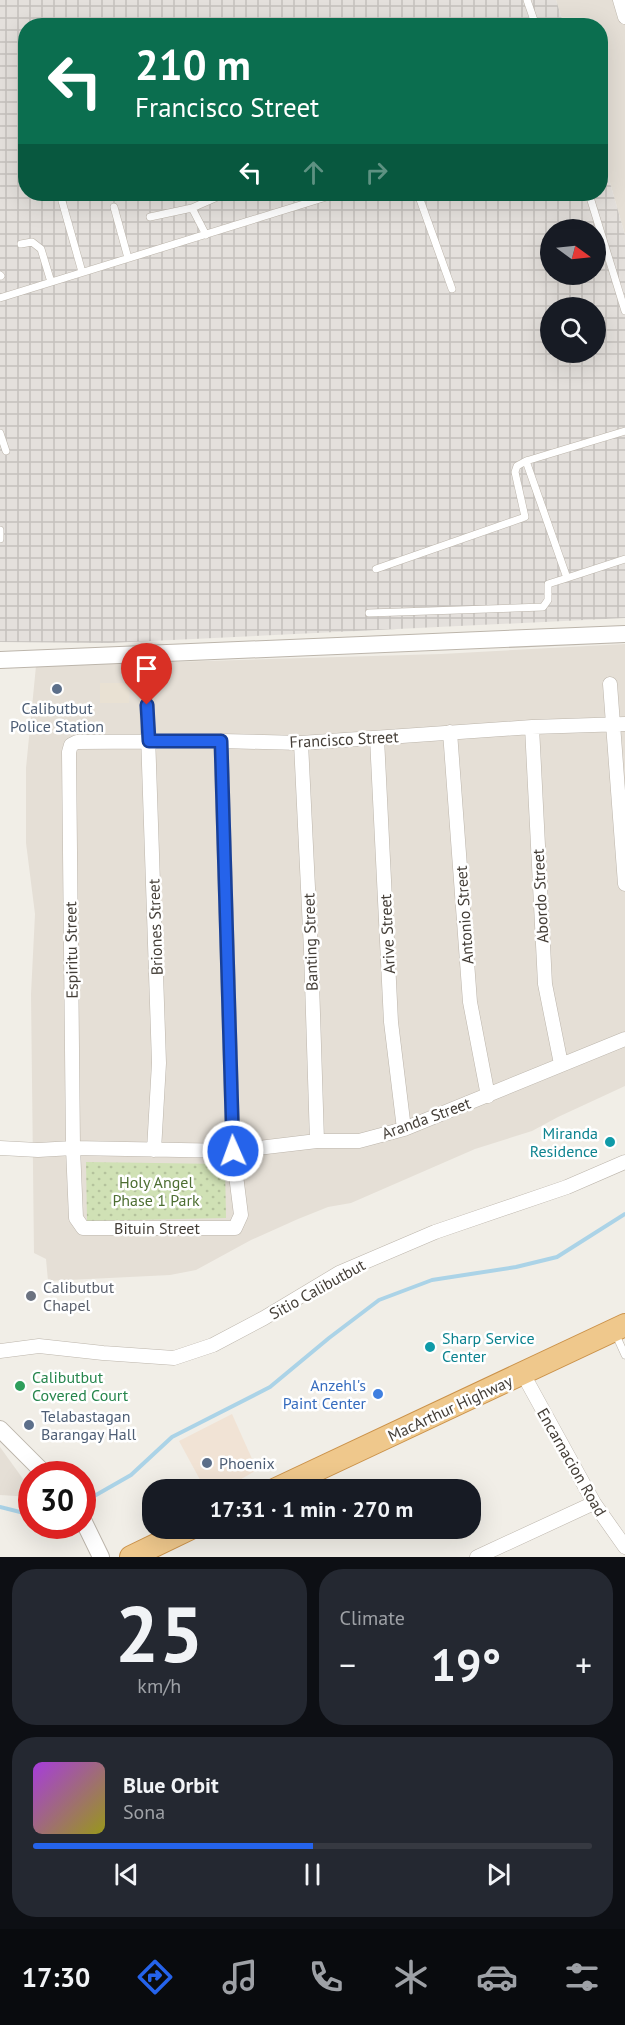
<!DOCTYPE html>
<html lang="en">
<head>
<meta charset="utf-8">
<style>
	:root { --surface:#171b24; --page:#242831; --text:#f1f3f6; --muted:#9ea1a6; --line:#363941; --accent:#2563eb }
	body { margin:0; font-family:"PT Sans",sans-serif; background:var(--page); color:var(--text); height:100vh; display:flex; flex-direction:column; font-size:22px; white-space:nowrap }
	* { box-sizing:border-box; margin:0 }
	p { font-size:20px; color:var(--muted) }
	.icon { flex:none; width:33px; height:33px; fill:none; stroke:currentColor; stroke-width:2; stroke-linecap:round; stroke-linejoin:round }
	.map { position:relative; height:1557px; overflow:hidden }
	.panel { display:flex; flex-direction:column; gap:12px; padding:12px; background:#0d0f14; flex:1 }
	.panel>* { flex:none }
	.banner { position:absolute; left:18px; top:18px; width:590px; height:183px; border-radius:24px; box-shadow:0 6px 24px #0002; background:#0b6e4f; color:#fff; overflow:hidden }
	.needle { width:39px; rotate:105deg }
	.buttons { position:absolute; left:540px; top:219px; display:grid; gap:12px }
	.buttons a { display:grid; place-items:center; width:66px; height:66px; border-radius:50%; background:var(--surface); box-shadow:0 6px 24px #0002; font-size:30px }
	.speed { position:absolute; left:18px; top:1461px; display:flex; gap:12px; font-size:30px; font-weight:700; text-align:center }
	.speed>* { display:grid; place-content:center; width:78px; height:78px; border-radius:50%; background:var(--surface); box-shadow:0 6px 24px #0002; line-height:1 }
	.speed .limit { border:9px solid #d22; background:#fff; color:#111 }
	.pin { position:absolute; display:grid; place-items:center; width:51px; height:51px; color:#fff; margin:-62px -26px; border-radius:50% 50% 50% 0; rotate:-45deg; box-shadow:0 0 6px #0007 }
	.pin .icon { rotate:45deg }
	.me { position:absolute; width:66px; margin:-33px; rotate:358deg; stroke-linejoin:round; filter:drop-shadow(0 0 4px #0008) }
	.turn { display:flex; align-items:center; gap:21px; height:126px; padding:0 18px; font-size:27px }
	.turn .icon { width:78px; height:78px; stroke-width:2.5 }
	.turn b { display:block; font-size:42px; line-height:51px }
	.lanes { display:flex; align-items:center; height:57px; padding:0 18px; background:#0003; justify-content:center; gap:30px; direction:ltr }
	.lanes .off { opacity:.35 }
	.big { font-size:45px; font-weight:800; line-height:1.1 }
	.panel .tile { flex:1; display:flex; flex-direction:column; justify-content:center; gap:9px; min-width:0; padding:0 21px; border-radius:24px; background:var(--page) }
	.panel .dial { align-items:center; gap:0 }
	.dial b { font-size:78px; line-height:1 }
	.song { display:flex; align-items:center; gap:18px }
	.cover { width:72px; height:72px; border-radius:9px; background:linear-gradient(135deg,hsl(280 70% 55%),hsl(60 70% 35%)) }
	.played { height:6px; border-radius:3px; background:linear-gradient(90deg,var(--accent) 50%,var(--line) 50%) }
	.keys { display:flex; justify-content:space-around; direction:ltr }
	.heat { display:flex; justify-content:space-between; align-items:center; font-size:33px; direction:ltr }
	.panel .tiles { flex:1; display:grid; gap:12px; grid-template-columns:1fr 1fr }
	.tile:last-child { grid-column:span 2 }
	.trip { position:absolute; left:142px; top:1479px; width:339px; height:60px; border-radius:24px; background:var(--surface); box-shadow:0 6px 24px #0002; font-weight:800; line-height:60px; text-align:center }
	.dock { display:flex; height:96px; justify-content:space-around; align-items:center; background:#090b0e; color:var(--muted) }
	.dock .icon { width:42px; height:42px }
	.dock .on { color:var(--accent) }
	.dock b { font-size:27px; color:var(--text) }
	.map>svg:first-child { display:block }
	.residential { fill:#e5dfd6 }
	.commercial { fill:#f1e3d5 }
	.industrial { fill:url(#industrial-grid); fill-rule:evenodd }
	.education { fill:#e9e1d3 }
	.park { fill:url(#park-dots) }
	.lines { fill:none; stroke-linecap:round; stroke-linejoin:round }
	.stream { stroke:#abd3e7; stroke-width:4 }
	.service-casing { stroke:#bcb5ab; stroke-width:8 }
	.minor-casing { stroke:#bcb5ab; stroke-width:15 }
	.tertiary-casing { stroke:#bcb5ab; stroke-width:18 }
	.trunk-casing { stroke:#ca9149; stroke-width:24 }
	.service { stroke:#fff; stroke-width:7 }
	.minor { stroke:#fff; stroke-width:14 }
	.tertiary { stroke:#fff; stroke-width:16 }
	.trunk { stroke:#efc88c; stroke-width:22 }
	.route-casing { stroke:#184099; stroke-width:15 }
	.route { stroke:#2563eb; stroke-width:10 }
	.service-dot { fill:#5c6f8a; stroke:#fff; stroke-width:2 }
	.culture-dot { fill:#0f9aa8; stroke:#fff; stroke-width:2 }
	.worship-dot { fill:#6b7280; stroke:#fff; stroke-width:2 }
	.leisure-dot { fill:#2e9e5b; stroke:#fff; stroke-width:2 }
	.shop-dot { fill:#3f7fe0; stroke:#fff; stroke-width:2 }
	.labels { text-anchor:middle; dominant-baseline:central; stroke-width:5; stroke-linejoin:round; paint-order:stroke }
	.service-label { font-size:16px; fill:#4e5e75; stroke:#fff; text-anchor:start }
	.street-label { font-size:16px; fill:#443e37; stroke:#fff }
	.culture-label { font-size:16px; fill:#0d838f; stroke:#fff; text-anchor:end }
	.park-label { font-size:16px; fill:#4d6e32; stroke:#fff }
	.worship-label { font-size:16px; fill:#5b616d; stroke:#fff; text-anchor:start }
	.leisure-label { font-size:16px; fill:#27864d; stroke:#fff; text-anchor:start }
	.shop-label { font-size:16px; fill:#366cbe; stroke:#fff; text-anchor:end }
</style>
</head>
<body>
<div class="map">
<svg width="625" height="1557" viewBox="0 0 625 1557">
	<defs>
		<pattern id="industrial-grid" width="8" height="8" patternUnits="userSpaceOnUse" patternTransform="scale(1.5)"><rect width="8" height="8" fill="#e4e0dc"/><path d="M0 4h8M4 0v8" fill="none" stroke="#c5c1bd"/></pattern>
		<pattern id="park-dots" width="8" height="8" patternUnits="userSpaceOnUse" patternTransform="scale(1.5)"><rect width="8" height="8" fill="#d0e1b5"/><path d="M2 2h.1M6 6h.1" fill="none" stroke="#b4c29c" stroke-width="1.8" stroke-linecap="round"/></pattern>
	</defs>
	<rect width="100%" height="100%" fill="#f1eee7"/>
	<!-- residential -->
	<path class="residential" d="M 556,0 L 625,0 L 625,235 L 600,148 L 600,26 L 564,25 Z
		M 625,644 L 625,1086 L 558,1117 L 532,1131 L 475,1149 L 351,1203 L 328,1207 L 298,1219 L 251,1240 L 196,1270 L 170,1275 L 48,1281 L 46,1259 L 34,1253 L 31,994 L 35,914 L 26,843 L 26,768 L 36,666 L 441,654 Z
		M 0,1447 L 31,1490 L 31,1497 L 0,1495 Z"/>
	<!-- commercial -->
	<path class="commercial" d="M 232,1414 L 257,1470 L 224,1489 L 205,1489 L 179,1441 Z"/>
	<!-- industrial -->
	<path class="industrial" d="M 0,0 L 556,0 L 564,25 L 26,26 L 26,194 L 600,194 L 600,148 L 625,235 L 625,618 L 109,643 L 0,642 ZM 550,230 L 596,230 L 596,274 L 550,274 ZM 550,308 L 596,308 L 596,352 L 550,352 Z"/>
	<!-- education -->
	<path class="education" d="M 100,683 L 130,683 L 129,703 L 100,703 Z"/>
	<!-- park -->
	<path class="park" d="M 86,1162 L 225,1164 L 226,1218 L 87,1221 Z"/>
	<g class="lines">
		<!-- stream -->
		<path class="stream" d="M 82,1503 L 131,1475 L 172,1437 L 270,1387 L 329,1338 L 379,1300 L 432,1280 L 516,1267 L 557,1257 L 625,1214
			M 0,1507 L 32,1515"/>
		<defs>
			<path id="service" d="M 527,0 L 536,26
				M 60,194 L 82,272
				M 418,194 L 452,289
				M 589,194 L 625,311
				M 114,207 L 128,258
				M 192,208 L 224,194
				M 150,217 L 192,208 L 206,235
				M 21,244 L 32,242 L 41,249 L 51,282
				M 0,275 L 1,276
				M 0,298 L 336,194
				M 625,431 L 526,461 L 567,578 L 625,559
				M 0,433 L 6,451
				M 0,530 L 0,539
				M 376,569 L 525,517 L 515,472 L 517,466 L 526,461
				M 369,613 L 543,607 L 548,600 L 548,584 L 567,578
				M 615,1333 L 625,1355"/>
			<path id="minor" d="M 620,0 L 625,17
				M 610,684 L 625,884
				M 147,705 L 159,1063 L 154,1150
				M 532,727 L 545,984 L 561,1064
				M 450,732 L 470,1002 L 488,1096
				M 377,738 L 391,1022 L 404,1129
				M 221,741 L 233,1151 L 241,1215 L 235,1228 L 83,1228 L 76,1218 L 73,1148 L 69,752 L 71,745 L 77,742 L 221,741 L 301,743 L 532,727 L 625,724
				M 301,743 L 311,950 L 317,1141
				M 0,1148 L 38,1150 L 73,1148 L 233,1151 L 317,1141 L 359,1141 L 404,1129 L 625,1039
				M 0,1351 L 39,1346 L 103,1353 L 174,1358 L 213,1345 L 264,1318 L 339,1273 L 435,1232 L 567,1187 L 625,1162
				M 523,1374 L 594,1503 L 625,1547
				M 477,1557 L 594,1503"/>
			<path id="tertiary" d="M 0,660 L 625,634
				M 0,1429 L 45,1474
				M 82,1518 L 101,1557"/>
			<path id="trunk" d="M 274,1490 L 625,1325
				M 131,1557 L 191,1528"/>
		</defs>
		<!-- service casing -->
		<use href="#service" class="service-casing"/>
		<!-- minor casing -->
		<use href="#minor" class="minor-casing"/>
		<!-- tertiary casing -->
		<use href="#tertiary" class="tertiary-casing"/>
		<!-- trunk casing -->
		<use href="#trunk" class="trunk-casing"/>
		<!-- service -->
		<use href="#service" class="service"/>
		<!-- minor -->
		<use href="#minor" class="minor"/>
		<!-- tertiary -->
		<use href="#tertiary" class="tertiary"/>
		<!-- trunk -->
		<use href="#trunk" class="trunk"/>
	</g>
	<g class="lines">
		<defs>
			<path id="route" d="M 147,705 L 149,741 L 221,741 L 233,1151"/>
		</defs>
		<!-- route casing -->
		<use href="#route" class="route-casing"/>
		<!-- route -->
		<use href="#route" class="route"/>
	</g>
	<!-- markers -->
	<g class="service-dot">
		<circle cx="57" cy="689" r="6"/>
		<circle cx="29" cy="1425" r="6"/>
		<circle cx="207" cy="1463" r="6"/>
	</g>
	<g class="culture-dot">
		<circle cx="610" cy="1142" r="6"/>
		<circle cx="430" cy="1347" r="6"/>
	</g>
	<circle class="worship-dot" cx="31" cy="1296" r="6"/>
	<circle class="leisure-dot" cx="20" cy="1386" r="6"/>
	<circle class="shop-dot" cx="378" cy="1394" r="6"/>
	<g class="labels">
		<!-- service labels -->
		<g class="service-label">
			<text x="57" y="708" text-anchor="middle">Calibutbut<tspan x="57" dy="18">Police Station</tspan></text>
			<text x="41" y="1416">Telabastagan<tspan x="41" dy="18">Barangay Hall</tspan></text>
			<text x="219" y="1463">Phoenix</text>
		</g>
		<!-- street labels -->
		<g class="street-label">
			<text transform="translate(344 739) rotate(-3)">Francisco Street</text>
			<text transform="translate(540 896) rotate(-93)">Abordo Street</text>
			<text transform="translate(464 915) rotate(-94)">Antonio Street</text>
			<text transform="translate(155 927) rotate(-92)">Briones Street</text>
			<text transform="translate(387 934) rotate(-93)">Arive Street</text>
			<text transform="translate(310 942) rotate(-92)">Banting Street</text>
			<text transform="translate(71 950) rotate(-91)">Espiritu Street</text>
			<text transform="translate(426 1118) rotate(-20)">Aranda Street</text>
			<text x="157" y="1228">Bituin Street</text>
			<text transform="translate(317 1289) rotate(-29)">Sitio Calibutbut</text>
			<text transform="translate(450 1408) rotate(-25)">MacArthur Highway</text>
			<text transform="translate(572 1462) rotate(60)">Encarnacion Road</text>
		</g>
		<!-- culture labels -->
		<g class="culture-label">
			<text x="598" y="1133">Miranda<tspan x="598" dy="18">Residence</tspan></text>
			<text x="442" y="1338" text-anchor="start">Sharp Service<tspan x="442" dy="18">Center</tspan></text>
		</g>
		<!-- park labels -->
		<g class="park-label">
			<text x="156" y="1182">Holy Angel<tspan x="156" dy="18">Phase 1 Park</tspan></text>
		</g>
		<!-- worship labels -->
		<g class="worship-label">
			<text x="43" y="1287">Calibutbut<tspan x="43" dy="18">Chapel</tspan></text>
		</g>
		<!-- leisure labels -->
		<g class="leisure-label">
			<text x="32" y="1377">Calibutbut<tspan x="32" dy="18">Covered Court</tspan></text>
		</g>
		<!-- shop labels -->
		<g class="shop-label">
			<text x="366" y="1385">Anzehl's<tspan x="366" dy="18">Paint Center</tspan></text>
		</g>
	</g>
</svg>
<div class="buttons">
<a><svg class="needle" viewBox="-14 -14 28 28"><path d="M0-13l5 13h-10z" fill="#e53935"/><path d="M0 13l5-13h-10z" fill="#9ea1a6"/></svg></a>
<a><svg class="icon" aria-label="search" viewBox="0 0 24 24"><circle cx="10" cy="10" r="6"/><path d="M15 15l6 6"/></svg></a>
</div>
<div class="speed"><div class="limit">30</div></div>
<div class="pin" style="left:147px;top:705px;background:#d93025"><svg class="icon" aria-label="arrive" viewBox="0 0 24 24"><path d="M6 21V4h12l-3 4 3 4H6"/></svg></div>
<svg class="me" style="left:233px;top:1151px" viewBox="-20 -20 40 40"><circle r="17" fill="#2563eb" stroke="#fff" stroke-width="3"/><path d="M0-11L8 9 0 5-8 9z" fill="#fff"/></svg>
<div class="trip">17:31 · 1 min · 270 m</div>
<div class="banner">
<div class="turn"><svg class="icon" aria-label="left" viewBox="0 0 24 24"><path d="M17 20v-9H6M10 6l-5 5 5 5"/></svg><div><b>210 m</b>Francisco Street</div></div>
<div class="lanes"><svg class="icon" aria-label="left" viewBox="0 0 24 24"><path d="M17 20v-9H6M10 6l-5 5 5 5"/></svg><svg class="icon off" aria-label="ahead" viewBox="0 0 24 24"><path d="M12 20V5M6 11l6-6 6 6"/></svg><svg class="icon off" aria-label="right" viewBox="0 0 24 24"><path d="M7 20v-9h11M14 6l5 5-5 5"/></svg></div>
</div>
</div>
<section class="panel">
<div class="tiles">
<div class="tile dial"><b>25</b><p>km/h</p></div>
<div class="tile"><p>Climate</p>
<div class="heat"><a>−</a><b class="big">19°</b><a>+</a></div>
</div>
<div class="tile">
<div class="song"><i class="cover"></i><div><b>Blue Orbit</b><p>Sona</p></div></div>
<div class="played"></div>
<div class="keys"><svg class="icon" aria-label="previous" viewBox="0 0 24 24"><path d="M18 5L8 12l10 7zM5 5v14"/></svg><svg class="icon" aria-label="pause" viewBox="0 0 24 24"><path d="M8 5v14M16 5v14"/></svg><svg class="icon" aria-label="next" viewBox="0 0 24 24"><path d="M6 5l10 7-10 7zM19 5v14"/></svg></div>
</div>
</div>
</section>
<nav class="dock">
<b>17:30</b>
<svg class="icon on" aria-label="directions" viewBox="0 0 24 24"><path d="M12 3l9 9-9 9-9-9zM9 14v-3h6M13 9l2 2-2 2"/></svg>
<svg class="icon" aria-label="music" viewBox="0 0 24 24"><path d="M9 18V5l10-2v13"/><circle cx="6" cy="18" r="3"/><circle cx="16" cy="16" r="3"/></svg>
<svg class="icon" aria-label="phone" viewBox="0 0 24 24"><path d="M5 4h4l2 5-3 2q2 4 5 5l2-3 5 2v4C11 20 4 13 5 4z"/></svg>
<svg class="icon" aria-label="climate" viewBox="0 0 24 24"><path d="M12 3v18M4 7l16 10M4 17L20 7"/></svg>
<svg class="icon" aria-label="car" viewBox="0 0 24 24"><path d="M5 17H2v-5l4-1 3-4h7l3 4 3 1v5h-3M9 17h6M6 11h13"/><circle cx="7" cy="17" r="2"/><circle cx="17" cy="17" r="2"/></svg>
<svg class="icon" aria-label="filters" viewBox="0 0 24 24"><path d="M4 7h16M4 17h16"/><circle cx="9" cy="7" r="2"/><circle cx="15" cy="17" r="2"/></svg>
</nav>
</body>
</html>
